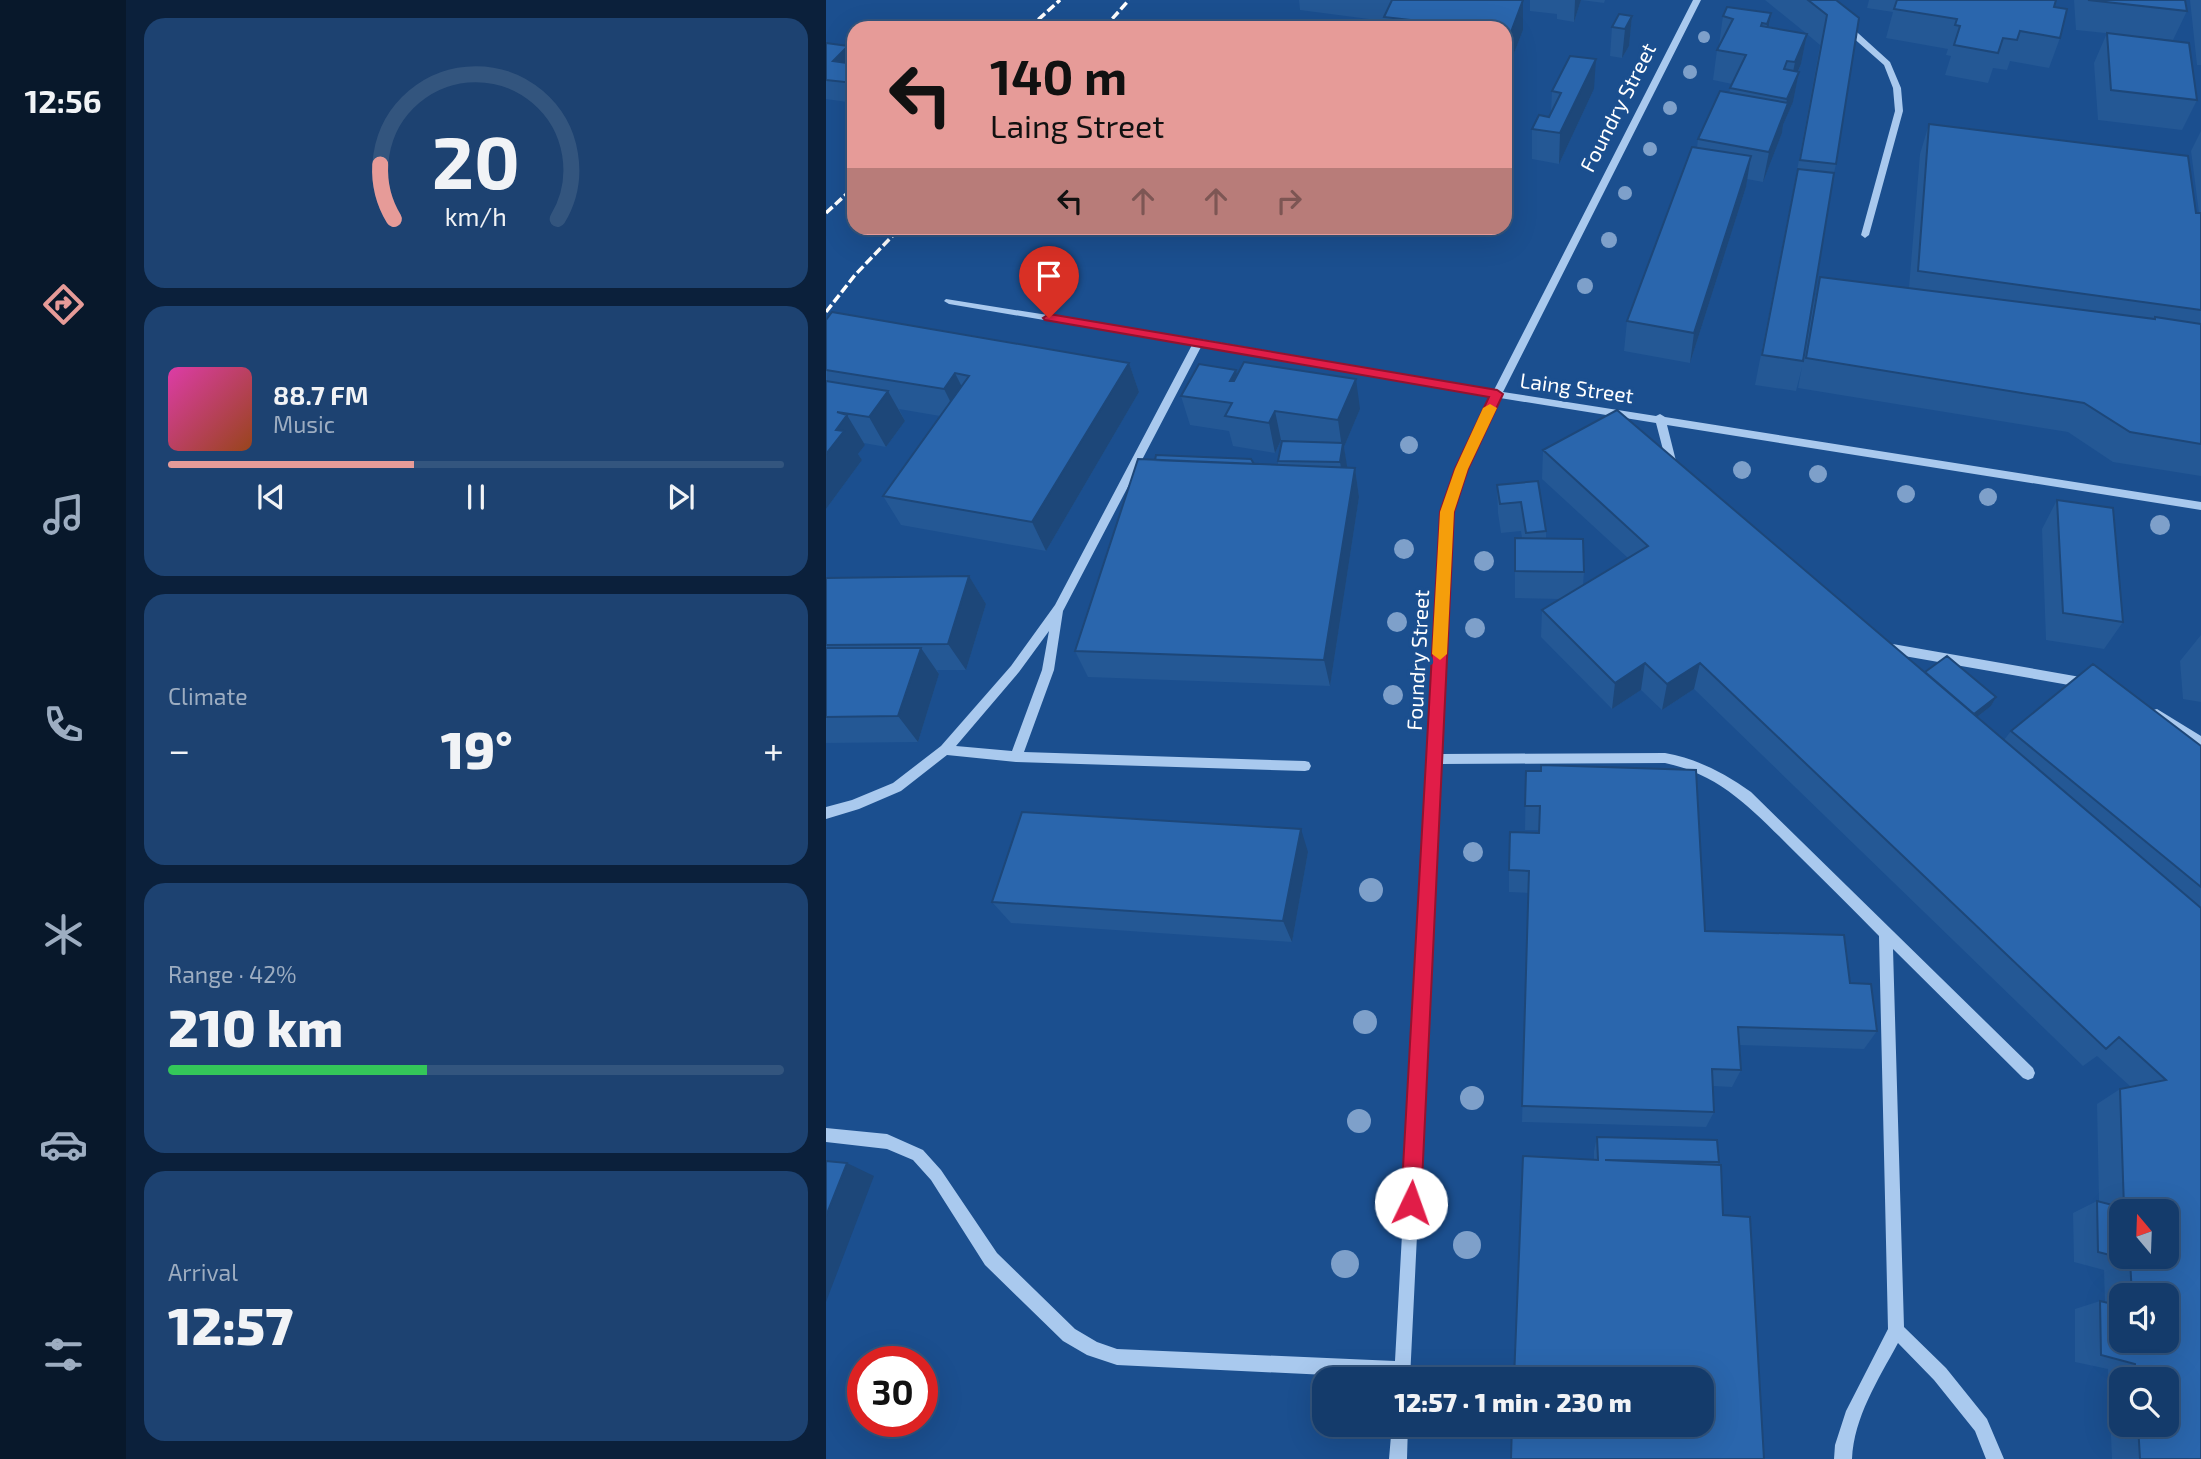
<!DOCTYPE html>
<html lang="en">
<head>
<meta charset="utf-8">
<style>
	:root { --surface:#143b6b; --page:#1d4271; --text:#f1f3f6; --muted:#9dadc1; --line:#33557e; --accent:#e69b98 }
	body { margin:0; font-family:"Exo 2",sans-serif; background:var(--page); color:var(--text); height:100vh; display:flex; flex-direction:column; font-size:26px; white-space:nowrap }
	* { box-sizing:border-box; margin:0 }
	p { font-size:23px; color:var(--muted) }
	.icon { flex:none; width:38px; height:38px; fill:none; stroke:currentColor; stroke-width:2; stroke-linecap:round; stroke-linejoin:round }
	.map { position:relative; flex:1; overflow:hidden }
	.drawer { display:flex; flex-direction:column; gap:18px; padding:18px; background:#0b203b; width:700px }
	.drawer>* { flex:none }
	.top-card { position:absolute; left:21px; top:21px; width:665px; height:214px; border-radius:21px; box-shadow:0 7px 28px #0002,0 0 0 2px var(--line); background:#e69b98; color:#111; overflow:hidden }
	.needle { width:46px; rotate:341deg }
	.buttons { position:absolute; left:1283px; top:1199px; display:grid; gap:14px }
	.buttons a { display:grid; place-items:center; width:70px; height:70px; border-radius:14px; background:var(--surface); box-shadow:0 7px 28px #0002,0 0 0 2px var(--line); font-size:35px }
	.speed { position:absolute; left:21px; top:1346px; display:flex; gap:14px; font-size:35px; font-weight:700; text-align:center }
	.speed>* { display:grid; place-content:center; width:91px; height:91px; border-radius:50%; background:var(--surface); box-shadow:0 7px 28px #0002,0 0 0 2px var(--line); line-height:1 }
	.speed .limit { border:10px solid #d22; background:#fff; color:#111 }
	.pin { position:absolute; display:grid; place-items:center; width:60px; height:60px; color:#fff; margin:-72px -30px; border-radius:50% 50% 50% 0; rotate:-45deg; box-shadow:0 0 7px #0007 }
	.pin .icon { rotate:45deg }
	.me { position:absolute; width:77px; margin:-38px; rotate:3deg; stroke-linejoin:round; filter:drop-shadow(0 0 5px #0008) }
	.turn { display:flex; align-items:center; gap:24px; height:147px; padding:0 28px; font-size:32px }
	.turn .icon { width:91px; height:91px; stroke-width:2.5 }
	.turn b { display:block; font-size:49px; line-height:60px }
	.lanes { display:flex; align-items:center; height:66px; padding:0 28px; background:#0003; justify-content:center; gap:35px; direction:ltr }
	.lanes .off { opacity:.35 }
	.big { font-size:52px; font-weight:800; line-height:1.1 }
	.drawer .card { flex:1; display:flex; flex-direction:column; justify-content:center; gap:10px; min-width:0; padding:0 24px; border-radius:21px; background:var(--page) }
	.drawer .dial { align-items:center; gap:0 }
	.dial svg { height:182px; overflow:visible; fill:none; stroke:var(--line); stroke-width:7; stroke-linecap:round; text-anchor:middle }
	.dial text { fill:var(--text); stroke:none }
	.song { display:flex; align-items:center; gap:21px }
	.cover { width:84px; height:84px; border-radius:10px; background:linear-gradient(135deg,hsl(320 70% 55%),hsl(20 70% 35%)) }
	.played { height:7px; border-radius:4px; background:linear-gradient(90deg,var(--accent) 40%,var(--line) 40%) }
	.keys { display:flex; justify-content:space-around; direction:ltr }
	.heat { display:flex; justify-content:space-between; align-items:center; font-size:38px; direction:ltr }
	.charge { height:10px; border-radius:5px; background:linear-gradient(90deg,#34c759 42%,var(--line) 0) }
	.trip { position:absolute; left:486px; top:1367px; width:402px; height:70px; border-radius:21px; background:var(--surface); box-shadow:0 7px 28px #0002,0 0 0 2px var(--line); font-weight:800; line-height:70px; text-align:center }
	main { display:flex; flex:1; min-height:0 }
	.tab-bar { display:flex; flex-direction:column; width:126px; justify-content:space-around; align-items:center; background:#08182b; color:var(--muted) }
	.tab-bar .icon { width:49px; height:49px }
	.tab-bar .on { color:var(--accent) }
	.tab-bar b { font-size:32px; color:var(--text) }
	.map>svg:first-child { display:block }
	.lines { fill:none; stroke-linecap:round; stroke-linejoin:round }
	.minor { fill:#a9c9ee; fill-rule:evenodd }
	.rail { stroke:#fff; stroke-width:3.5; stroke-dasharray:9 3.5; stroke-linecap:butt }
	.tree { fill:#7ea0ca }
	.wall { fill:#245895; fill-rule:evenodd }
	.shaded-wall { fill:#1d4779 }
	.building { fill:#2a66ad; stroke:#1d4779; stroke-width:2; fill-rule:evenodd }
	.route { fill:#e11d48; stroke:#92132f; stroke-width:2 }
	.slow { fill:#f59e0b }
	.labels { text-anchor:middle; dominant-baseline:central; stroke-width:7; stroke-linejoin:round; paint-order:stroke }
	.street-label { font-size:21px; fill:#fff; stroke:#1b4f8f }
</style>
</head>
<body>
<main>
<nav class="tab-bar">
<b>12:56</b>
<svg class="icon on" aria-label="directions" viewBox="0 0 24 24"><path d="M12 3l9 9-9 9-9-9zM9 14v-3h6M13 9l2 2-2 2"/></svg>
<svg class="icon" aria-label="music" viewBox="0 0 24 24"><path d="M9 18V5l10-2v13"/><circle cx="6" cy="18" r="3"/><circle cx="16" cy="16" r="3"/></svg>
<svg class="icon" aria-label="phone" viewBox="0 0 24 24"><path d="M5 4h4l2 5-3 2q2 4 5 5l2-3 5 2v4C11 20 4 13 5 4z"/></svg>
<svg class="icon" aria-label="climate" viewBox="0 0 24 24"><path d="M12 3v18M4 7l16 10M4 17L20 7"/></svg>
<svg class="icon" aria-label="car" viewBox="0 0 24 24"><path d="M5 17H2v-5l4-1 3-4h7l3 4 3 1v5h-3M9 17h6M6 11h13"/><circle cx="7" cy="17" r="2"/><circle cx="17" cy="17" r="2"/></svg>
<svg class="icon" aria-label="filters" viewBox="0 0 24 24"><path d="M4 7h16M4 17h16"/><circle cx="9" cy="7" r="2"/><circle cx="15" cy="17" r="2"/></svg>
</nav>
<section class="drawer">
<div class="card dial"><svg viewBox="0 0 100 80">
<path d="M14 69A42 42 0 1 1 86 69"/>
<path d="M14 69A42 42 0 0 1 8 45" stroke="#e69b98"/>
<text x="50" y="56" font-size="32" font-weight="700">20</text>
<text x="50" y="72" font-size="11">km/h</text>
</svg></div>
<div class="card">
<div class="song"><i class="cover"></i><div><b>88.7 FM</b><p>Music</p></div></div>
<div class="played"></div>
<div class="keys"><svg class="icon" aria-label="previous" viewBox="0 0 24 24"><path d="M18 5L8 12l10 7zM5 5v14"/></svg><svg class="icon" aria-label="pause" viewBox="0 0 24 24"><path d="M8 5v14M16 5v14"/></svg><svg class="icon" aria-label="next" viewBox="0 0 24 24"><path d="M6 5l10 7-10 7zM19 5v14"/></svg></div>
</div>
<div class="card"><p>Climate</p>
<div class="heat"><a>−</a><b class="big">19°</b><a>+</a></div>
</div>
<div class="card"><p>Range · 42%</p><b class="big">210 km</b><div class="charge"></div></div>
<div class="card"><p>Arrival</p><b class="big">12:57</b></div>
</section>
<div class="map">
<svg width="1375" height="1459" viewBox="0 0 1375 1459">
	<rect width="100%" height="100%" fill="#1b4f8f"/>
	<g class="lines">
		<!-- minor -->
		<path class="minor" d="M 867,0 L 875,0 L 677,392 L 830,416 L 834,414 L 839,417 L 1375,502 L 1375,510 L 841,425 L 851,465 L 846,469 L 841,465 L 830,423 L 674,398 L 641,469 L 626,512 L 615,754 L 839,753 C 872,759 898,773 925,792 L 1207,1068 L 1209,1073 L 1207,1078 L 1202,1080 L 1197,1078 L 1067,949 L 1078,1327 L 1120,1368 L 1161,1419 L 1178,1459 L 1160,1459 L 1149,1431 L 1108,1380 L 1072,1343 C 1052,1380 1028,1417 1026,1459 L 1008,1459 L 1009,1445 L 1020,1411 L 1062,1329 L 1053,936 C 1027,909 1000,883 973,856 C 932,816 898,775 839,763 L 614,764 L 584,1379 L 291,1365 L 261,1355 L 237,1341 L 159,1265 L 105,1180 L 87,1160 L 61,1149 L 0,1142 L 0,1128 L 61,1134 L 97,1150 L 115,1170 L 171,1253 L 249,1329 L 271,1342 L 291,1349 L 569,1361 L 616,512 L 631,469 L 665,396 L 375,347 L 237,611 L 228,670 L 198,752 L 479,761 L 483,762 L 485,766 L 483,770 L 479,771 L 190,762 L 121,755 L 75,791 L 33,809 L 0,819 L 0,807 L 26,800 L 67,783 L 115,746 L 185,666 L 229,605 L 366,345 L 123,304 L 118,301 L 120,299 L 373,339 L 668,390 ZM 223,631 L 216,670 L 186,751 L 130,746 L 193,672 Z
			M 1016,24 L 1022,24 L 1064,62 L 1075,88 L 1077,111 L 1043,235 L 1039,238 L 1035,235 L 1069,111 L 1067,88 L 1058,65 L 1016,28 Z
			M 1061,643 L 1260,678 L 1264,680 L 1266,683 L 1264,686 L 1260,688 L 1061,653 L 1055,648 Z
			M 1331,709 L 1375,736 L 1375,747 L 1327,718 L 1325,714 L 1327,710 Z
			M 566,1424 L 582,1424 L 581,1459 L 563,1459 Z"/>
		<!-- rail -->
		<path class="rail" d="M 203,28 L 234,0
			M 278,28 L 303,0
			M 0,213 L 28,187
			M 0,312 L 29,275 L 74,228"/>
	</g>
	<!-- trees -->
	<g class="tree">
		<circle cx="878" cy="37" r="6"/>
		<circle cx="864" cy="72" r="7"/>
		<circle cx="844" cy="108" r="7"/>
		<circle cx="824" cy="149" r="7"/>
		<circle cx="799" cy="193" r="7"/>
		<circle cx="783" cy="240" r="8"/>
		<circle cx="759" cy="286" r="8"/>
		<circle cx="583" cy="445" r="9"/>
		<circle cx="916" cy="470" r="9"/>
		<circle cx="992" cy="474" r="9"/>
		<circle cx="1080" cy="494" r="9"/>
		<circle cx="1162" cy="497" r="9"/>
		<circle cx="1334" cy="525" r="10"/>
		<circle cx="578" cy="549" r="10"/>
		<circle cx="658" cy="561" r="10"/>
		<circle cx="571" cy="622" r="10"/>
		<circle cx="649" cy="628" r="10"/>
		<circle cx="567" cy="695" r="10"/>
		<circle cx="647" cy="852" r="10"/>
		<circle cx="545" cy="890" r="12"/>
		<circle cx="539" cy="1022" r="12"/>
		<circle cx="646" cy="1098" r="12"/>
		<circle cx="533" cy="1121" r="12"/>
		<circle cx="641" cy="1245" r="14"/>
		<circle cx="519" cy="1264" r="14"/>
	</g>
	<!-- wall -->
	<path class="wall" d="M 473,0 L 697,0 L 697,30 L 685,61 L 679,61 L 679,28 L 559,28 L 558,21 L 474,10 Z
		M 704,0 L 779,0 L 778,3 L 755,0 L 748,22 L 731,19 L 731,14 L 704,11 Z
		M 939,0 L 1010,0 L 1010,164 L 1007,177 L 987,307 L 994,277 L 1083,288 L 1094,154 L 1103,124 L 1373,213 L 1365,151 L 1375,131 L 1375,476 L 1287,462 L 1242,432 L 972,388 L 976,367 L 970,391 L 929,385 L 970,176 L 994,45 L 981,34 L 975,64 L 972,72 L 973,72 L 967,102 L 957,125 L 956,133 L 937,182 L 921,179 L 920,187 L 864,363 L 798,351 L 801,321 L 871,148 L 872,139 L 903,93 L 906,84 L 887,80 L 891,50 L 894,46 L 893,45 L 897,16 L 945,13 L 943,27 L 981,34 Z
		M 1043,0 L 1230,0 L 1228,7 L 1234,38 L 1223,68 L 1184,61 L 1181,70 L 1167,68 L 1162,83 L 1119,75 L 1125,56 L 1120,55 L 1122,49 L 1060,38 L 1067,12 L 1041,8 Z
		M 1248,0 L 1359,0 L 1361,11 L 1347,40 L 1250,30 Z
		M 1364,0 L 1375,0 L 1375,65 L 1371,65 Z
		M 806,16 L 803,46 L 796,58 L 784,56 L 786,27 Z
		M 1281,33 L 1371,100 L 1356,130 L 1272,120 L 1268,63 Z
		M 0,43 L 22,46 L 28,58 L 28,103 L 0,99 Z
		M 768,89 L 733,164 L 706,159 L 706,129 L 723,117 L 725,111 L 726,91 Z
		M 0,320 L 303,363 L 313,392 L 220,551 L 75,525 L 57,496 L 114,416 L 73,409 L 79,421 L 60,447 L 38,443 L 39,445 L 32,454 L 36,460 L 0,509 Z
		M 410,370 L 411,375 L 534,409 L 518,447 L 521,468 L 529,468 L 533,497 L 504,686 L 262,677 L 249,651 L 428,464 L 452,465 L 452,461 L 462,441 L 455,440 L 449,453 L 407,446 L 403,431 L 364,425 L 355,396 Z
		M 717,450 L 1099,672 L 1170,697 L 1165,706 L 1151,717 L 1178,740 L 1185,731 L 1375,746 L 1375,1459 L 1286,1459 L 1282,1369 L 1249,1362 L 1249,1309 L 1274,1301 L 1279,1303 L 1278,1270 L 1248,1262 L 1247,1213 L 1271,1201 L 1273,1201 L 1271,1104 L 1294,1089 L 1305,1087 L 1271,1056 L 1257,1066 L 868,689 L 836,710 L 815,690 L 786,709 L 715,637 L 716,610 L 734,599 L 689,598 L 689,538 L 696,538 L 695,531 L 675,533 L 672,513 L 671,485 L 712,481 L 720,531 L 720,539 L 758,572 L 757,585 L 802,558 L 716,479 ZM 1295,1295 L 1340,1295 L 1295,1340 ZM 1295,1379 L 1340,1379 L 1340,1424 L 1295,1424 Z
		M 1231,500 L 1297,622 L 1278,649 L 1220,640 L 1216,529 Z
		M 143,576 L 160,604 L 140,670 L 111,670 L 113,674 L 92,742 L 0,743 L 0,578 Z
		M 1375,635 L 1375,702 L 1357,699 L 1354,661 Z
		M 700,771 L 879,931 L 1024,983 L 1051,1031 L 1038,1049 L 913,1045 L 915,1070 L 906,1087 L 887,1086 L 888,1112 L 880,1127 L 696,1122 L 703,893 L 683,892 L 683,870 L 713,833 L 713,830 L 699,830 Z
		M 482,852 L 466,942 L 185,923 L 166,902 Z
		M 771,1137 L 893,1162 L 891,1165 L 897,1215 L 768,1160 L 768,1151 Z"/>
	<!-- shaded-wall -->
	<path class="shaded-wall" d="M 697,0 L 697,30 L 685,61 L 685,32 Z
		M 749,0 L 755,0 L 748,22 Z
		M 945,13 L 940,43 L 936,54 L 941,24 Z
		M 806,16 L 803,46 L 796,58 L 799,29 Z
		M 981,34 L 975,64 L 963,92 L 969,62 Z
		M 22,46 L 28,58 L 28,70 L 7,61 Z
		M 770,59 L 768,89 L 733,164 L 734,133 Z
		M 973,72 L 967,102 L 957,125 L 956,133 L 937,182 L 943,152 L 959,109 L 961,99 Z
		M 925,156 L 920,187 L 864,363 L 868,333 Z
		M 303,363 L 313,392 L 220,551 L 206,522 Z
		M 410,370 L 417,400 L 404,381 Z
		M 129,373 L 144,403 L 133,419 L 118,389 Z
		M 530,379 L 534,409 L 518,447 L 522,472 L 519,491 L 514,462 L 516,448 L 512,420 Z
		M 62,391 L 79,421 L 60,447 L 43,417 Z
		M 449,411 L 455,440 L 449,453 L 443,423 Z
		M 21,415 L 39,445 L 32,454 L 36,460 L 0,509 L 0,454 L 10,430 Z
		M 529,468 L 533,497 L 504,686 L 498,660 Z
		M 143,576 L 160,604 L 140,670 L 122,644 Z
		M 95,648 L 113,674 L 92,742 L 72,716 Z
		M 819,663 L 815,690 L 786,709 L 789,683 Z
		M 874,663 L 868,689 L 836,710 L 841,684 Z
		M 1170,697 L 1165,706 L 1128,735 L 1133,726 Z
		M 475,829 L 482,852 L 466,942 L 457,921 Z
		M 21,1163 L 48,1176 L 0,1302 L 0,1216 Z"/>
	<!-- building -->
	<path class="building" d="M 566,0 L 697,0 L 685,32 L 679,31 L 679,28 L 655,28 L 558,17 Z
		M 982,0 L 1010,0 L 1033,18 L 1010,164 L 974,160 L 1001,15 Z
		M 1071,0 L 1230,0 L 1228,7 L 1241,9 L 1234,38 L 1194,31 L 1191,40 L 1177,38 L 1172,53 L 1128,45 L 1134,26 L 1129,25 L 1131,19 L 1068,9 Z
		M 1262,0 L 1359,0 L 1361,11 Z
		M 901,7 L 945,13 L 941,24 L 936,23 L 935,26 L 981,34 L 969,62 L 961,61 L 958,69 L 973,72 L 961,99 L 904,88 L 920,55 L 891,50 L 907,19 L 897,16 Z
		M 793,14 L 806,16 L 799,29 L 786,27 Z
		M 1281,33 L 1363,43 L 1371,100 L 1285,90 Z
		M 0,43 L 22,46 L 7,61 L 28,64 L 28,83 L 0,80 Z
		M 744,56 L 770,59 L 734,133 L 706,129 L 713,115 L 723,117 L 735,93 L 726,91 Z
		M 894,91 L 962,103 L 943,152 L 872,139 Z
		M 1103,124 L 1362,156 L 1370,213 L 1375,213 L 1375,310 L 1092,271 Z
		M 866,147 L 925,156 L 868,333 L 801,321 Z
		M 972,169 L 1008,173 L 977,361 L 936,355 Z
		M 994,277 L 1329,319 L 1329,317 L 1375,324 L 1375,444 L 1304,432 L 1258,403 L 980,358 Z
		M 6,312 L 303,363 L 206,522 L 57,496 L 143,376 L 129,373 L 118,389 L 0,370 L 0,320 Z
		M 418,362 L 530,379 L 512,420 L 449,411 L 443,423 L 399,416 L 406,403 L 355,396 L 373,364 L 410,370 L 404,381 L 408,381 Z
		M 0,381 L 62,391 L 43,417 L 11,412 L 21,415 L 10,430 L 18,431 L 0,454 Z
		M 791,410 L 1375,908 L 1375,1459 L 1314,1459 L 1312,1424 L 1340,1424 L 1340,1379 L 1310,1379 L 1309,1364 L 1275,1355 L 1274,1301 L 1295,1306 L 1295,1340 L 1340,1340 L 1340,1295 L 1306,1295 L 1304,1260 L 1272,1252 L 1271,1201 L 1298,1208 L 1294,1089 L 1340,1080 L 1293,1037 L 1280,1049 L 874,663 L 841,684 L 819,663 L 789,683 L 716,610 L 822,546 L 717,450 ZM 1295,1211 L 1340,1211 L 1340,1256 L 1295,1256 Z
		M 456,441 L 517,443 L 514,462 L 452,461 Z
		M 330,455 L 425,459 L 428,464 L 329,460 Z
		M 312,459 L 529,468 L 498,660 L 249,651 Z
		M 712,481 L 720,531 L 700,533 L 695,502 L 674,504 L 671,485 Z
		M 1231,500 L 1287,508 L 1297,622 L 1237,613 Z
		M 689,538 L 757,539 L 758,572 L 689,571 Z
		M 143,576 L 122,644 L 0,645 L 0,578 Z
		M 0,648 L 95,648 L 72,716 L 0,717 Z
		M 1121,656 L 1170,697 L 1148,714 L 1099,672 Z
		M 1267,664 L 1375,746 L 1375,887 L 1185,731 Z
		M 715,765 L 870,770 L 879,931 L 1018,935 L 1024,983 L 1045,984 L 1051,1031 L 912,1027 L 915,1070 L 886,1069 L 888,1112 L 696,1106 L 703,871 L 683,870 L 684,832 L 713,833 L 714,806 L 699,806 L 700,771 L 715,771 Z
		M 196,812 L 475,829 L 457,921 L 166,902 Z
		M 771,1137 L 891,1140 L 893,1162 L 779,1160 L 895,1165 L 897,1215 L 924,1217 L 938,1459 L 685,1459 L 686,1424 L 877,1424 L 877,1379 L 688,1379 L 697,1156 L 772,1160 Z
		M 0,1161 L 21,1163 L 0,1216 Z"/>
	<!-- route -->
	<path class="route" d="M 223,314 L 671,390 L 677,394 L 642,469 L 628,512 L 595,1203 L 592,1210 L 585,1213 L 578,1210 L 575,1203 L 614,512 L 629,469 L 663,397 L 219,320 L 217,318 Z"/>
	<!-- slow -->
	<path class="slow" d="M 664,404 L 671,408 L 642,469 L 628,512 L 621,654 L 614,660 L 606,654 L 614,512 L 629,469 L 657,408 Z"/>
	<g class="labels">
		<!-- street labels -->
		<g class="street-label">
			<text transform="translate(791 107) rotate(-63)">Foundry Street</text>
			<text transform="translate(751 387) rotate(8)">Laing Street</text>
			<text transform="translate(591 660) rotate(-87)">Foundry Street</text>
		</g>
	</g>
</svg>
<div class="buttons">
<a><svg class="needle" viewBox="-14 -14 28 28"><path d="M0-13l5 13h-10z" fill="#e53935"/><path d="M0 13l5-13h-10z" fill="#9dadc1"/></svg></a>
<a><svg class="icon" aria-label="sound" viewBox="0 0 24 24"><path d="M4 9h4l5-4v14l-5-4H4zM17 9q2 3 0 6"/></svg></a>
<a><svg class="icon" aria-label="search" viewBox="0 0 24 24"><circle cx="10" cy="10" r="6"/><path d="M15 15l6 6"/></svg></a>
</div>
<div class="speed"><div class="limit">30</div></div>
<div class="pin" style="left:223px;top:318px;background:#d93025"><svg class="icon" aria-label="arrive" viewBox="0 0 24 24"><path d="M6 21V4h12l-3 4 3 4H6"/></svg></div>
<svg class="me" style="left:585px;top:1203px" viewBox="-20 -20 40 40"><circle r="19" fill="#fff"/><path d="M0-13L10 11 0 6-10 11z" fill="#e11d48"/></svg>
<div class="trip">12:57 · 1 min · 230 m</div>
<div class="top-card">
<div class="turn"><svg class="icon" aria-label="left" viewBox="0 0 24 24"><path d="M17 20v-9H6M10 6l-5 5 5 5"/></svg><div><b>140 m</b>Laing Street</div></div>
<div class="lanes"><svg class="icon" aria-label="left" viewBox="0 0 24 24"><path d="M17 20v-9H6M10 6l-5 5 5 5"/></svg><svg class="icon off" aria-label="ahead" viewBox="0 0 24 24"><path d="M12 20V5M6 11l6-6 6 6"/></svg><svg class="icon off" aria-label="ahead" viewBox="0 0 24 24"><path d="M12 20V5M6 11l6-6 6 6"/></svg><svg class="icon off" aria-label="right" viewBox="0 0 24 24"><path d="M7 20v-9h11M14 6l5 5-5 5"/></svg></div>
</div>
</div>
</main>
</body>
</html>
